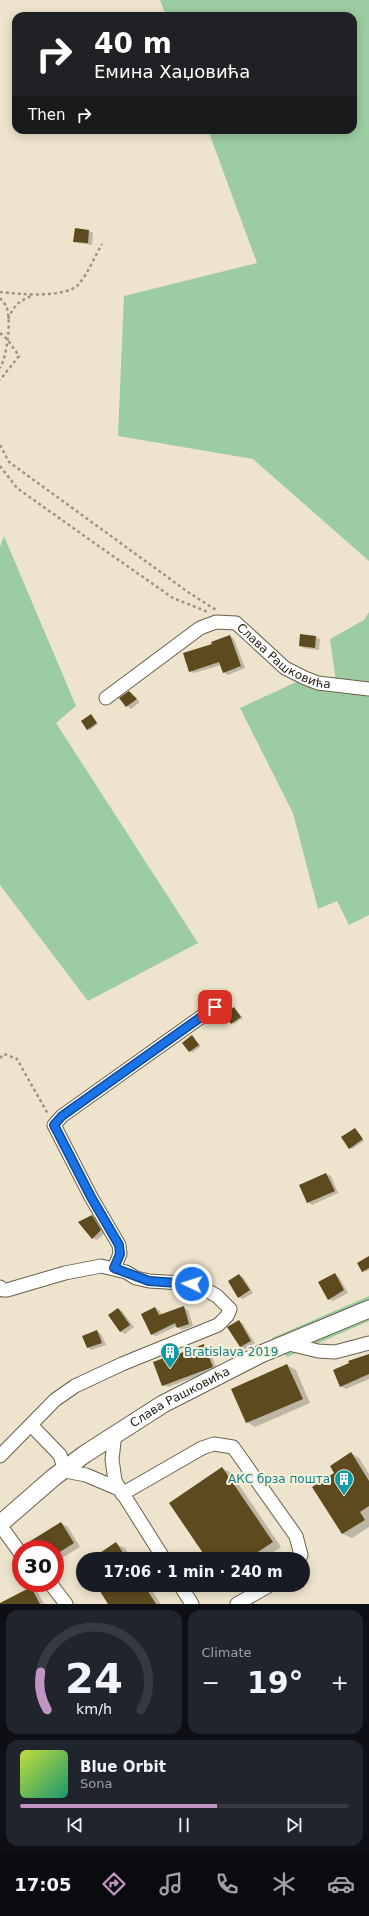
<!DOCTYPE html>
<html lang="en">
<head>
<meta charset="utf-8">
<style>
	:root { --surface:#171b24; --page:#20242c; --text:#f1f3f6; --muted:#9ea1a6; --line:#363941; --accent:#c294c4 }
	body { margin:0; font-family:"DejaVu Sans",sans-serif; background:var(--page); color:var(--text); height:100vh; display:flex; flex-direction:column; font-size:15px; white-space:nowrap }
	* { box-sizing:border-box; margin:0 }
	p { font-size:13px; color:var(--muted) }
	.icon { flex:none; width:22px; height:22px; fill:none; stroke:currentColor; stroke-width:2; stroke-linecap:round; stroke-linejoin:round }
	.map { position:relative; height:1604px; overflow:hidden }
	.panel { display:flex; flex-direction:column; gap:6px; padding:6px; background:#0d0f14; flex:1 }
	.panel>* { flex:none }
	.hud { position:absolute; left:12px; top:12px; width:345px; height:122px; border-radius:12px; box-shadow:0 2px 10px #0003; background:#202124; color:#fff; overflow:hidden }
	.speed { position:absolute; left:12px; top:1540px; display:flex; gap:8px; font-size:20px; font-weight:700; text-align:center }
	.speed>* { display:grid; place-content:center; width:52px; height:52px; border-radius:50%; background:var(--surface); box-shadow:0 2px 10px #0003; line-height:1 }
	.speed .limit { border:6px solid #d22; background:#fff; color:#111 }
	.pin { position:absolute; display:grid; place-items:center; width:34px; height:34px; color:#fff; margin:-17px; border-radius:8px; box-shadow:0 2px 6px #0006 }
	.me { position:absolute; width:44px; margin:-22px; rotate:274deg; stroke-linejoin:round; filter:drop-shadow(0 0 3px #0008) }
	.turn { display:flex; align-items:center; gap:14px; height:84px; padding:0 16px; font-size:18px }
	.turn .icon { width:52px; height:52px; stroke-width:2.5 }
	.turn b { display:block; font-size:28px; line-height:34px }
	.then { display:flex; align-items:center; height:38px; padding:0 16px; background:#0003; gap:8px; font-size:15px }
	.big { font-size:30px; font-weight:700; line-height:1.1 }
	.panel .tile { flex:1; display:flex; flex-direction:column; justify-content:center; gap:6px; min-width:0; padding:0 14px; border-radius:12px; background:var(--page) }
	.panel .dial { align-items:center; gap:0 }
	.dial svg { height:104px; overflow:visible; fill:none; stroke:var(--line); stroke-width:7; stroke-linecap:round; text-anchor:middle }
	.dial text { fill:var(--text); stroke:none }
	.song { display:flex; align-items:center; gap:12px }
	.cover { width:48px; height:48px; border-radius:6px; background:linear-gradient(135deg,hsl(70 70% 55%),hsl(160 70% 35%)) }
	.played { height:4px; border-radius:2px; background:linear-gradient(90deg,var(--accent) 60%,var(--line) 60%) }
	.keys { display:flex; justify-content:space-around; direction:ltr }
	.heat { display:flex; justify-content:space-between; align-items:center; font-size:22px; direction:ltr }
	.panel .tiles { flex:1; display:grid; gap:6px; grid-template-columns:1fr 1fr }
	.tile:last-child { grid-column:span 2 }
	.trip { position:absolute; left:76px; top:1552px; width:234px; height:40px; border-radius:20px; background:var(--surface); box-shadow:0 2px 10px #0003; font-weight:700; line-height:40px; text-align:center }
	.menu { display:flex; height:64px; justify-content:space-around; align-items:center; background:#090b0e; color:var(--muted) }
	.menu .icon { width:28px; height:28px }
	.menu .active { color:var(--accent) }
	.menu b { font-size:18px; color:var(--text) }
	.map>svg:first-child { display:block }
	.green { fill:#9ccca1 }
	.shadow { fill:#0003 }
	.building { fill:#5d4b1f }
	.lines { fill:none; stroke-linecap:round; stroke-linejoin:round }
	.minor-casing { stroke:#68604c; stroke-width:15 }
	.major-casing { stroke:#68604c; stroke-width:19 }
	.path { stroke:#9d9685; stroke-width:2.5; stroke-dasharray:3 3; stroke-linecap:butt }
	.minor { stroke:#fff; stroke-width:13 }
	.major { stroke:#fff; stroke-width:17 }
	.route-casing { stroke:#114b97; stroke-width:10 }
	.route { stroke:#1a73e8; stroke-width:7 }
	.labels { text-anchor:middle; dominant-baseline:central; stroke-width:4; stroke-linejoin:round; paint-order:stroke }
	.street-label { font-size:12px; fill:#211d15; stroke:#fbf1da }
	.culture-label { font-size:12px; fill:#0d838f; stroke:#fbf1da; text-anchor:start }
</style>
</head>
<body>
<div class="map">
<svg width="369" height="1604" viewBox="0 0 369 1604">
	<rect width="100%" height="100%" fill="#eee4cd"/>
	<!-- green -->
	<path class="green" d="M 160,0 L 369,0 L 369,561 L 253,459 L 118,436 L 124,296 L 257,263 L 208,130 L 353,130 L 353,16 L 166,16 Z
		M 4,536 L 76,706 L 56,723 L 198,943 L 88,1001 L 0,885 L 0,547 Z
		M 369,612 L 369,684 L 336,682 L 330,639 L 364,620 Z
		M 305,678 L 369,689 L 369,915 L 349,925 L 337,901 L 318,909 L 293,813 L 240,708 Z
		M 369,1296 L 369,1321 L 287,1357 L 272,1338 Z"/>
	<!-- shadow -->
	<path class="shadow" d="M 75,229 L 89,231 L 93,233 L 92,245 L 79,243 L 74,241 Z
		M 230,636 L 234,639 L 245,668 L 228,675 L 223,672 L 221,665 L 194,673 L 189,671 L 213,645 Z
		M 315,637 L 320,639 L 319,650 L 304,648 L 300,646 Z
		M 130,692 L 140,702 L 131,709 L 120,698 Z
		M 92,716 L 98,724 L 90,730 L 88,729 Z
		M 234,1008 L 243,1018 L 234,1024 L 225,1014 Z
		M 192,1036 L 201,1046 L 192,1053 L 183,1043 Z
		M 355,1129 L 364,1141 L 352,1149 L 350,1148 Z
		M 326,1174 L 331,1176 L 338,1193 L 312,1205 L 308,1202 Z
		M 92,1216 L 97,1219 L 105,1233 L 97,1240 L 93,1238 Z
		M 369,1258 L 369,1270 L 364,1272 L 362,1271 Z
		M 335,1274 L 339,1277 L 348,1293 L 333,1301 L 329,1299 Z
		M 239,1275 L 244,1278 L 253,1293 L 243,1299 L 239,1297 Z
		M 155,1308 L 160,1311 L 162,1315 L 183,1308 L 188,1310 L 193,1326 L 182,1330 L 177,1326 L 156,1336 L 151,1334 Z
		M 118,1309 L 122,1311 L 134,1327 L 125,1334 L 120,1331 Z
		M 239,1321 L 243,1324 L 255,1343 L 245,1349 L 240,1347 Z
		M 97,1331 L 101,1334 L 106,1345 L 92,1350 L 88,1348 Z
		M 204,1345 L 208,1347 L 217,1369 L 168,1387 L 163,1385 L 179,1355 Z
		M 369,1354 L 369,1379 L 346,1389 L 341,1386 Z
		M 287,1365 L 296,1370 L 310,1403 L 255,1427 L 247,1422 Z
		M 351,1453 L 359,1458 L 369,1474 L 369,1527 L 352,1538 L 343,1534 L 314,1487 L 336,1473 Z
		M 222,1468 L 231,1473 L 281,1547 L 263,1559 L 208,1559 Z
		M 61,1523 L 68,1527 L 80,1547 L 55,1562 L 55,1549 L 29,1549 Z
		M 116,1544 L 125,1548 L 132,1559 L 92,1559 Z
		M 97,1585 L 148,1585 L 161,1604 L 109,1604 Z
		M 31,1588 L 37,1591 L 44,1604 L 14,1604 L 11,1598 Z"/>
	<!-- building -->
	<path class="building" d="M 75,228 L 89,230 L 88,243 L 73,242 Z
		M 300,634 L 316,636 L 315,648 L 299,646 Z
		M 230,635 L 241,666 L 223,673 L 219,662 L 189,672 L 183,653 L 212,644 L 211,642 Z
		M 129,691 L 137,699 L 126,707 L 119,698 Z
		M 91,714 L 97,723 L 87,730 L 81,721 Z
		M 234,1007 L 241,1017 L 231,1024 L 224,1014 Z
		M 192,1035 L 199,1045 L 189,1052 L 182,1043 Z
		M 355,1128 L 363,1139 L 349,1149 L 341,1137 Z
		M 326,1173 L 335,1191 L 307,1203 L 299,1185 Z
		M 92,1215 L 101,1230 L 92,1239 L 78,1222 Z
		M 369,1256 L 369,1268 L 362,1272 L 357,1263 Z
		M 335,1273 L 344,1290 L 328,1300 L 318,1282 Z
		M 239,1274 L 250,1290 L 238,1298 L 228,1281 Z
		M 184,1306 L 189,1324 L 177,1328 L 175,1323 L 151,1335 L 141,1314 L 155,1307 L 159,1315 Z
		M 118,1308 L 130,1325 L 120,1332 L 108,1315 Z
		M 239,1320 L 251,1341 L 240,1347 L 227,1327 Z
		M 97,1330 L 102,1343 L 87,1348 L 82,1336 Z
		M 204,1344 L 213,1367 L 162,1386 L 153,1362 L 177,1353 L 178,1354 Z
		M 369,1354 L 369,1374 L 340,1387 L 333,1370 L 349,1363 L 348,1361 Z
		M 287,1364 L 303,1399 L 246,1423 L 231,1389 Z
		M 351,1452 L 369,1481 L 369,1506 L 360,1512 L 365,1520 L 342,1534 L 312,1487 L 334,1473 L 330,1466 Z
		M 222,1467 L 273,1542 L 247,1559 L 207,1559 L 169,1503 Z
		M 61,1522 L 74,1543 L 55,1555 L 55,1549 L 27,1549 L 24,1545 Z
		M 116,1542 L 127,1559 L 91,1559 Z
		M 96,1585 L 144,1585 L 156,1604 L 108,1604 Z
		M 31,1587 L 40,1604 L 0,1604 L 0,1603 Z"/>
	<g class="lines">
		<defs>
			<g id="minor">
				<path id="s1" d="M 106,698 L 200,628 L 216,622 L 236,623 L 285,668 L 305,678 L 318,683 L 369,689"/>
				<path d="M 114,1268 L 120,1254 L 119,1245 L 91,1197 L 54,1125 L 62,1116 L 215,1007"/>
				<path d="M 0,1287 L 3,1290 L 7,1290 L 65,1273 L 101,1266 L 126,1272 L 136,1278 L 149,1281 L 183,1283 L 201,1287 L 217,1296 L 230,1309 L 227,1316 L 218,1325 L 122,1364 L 75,1386 L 55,1400 L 0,1456"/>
				<path d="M 285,1343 L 318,1351 L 335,1352 L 369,1343"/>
				<path d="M 31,1425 L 60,1455 L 65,1471 L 86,1475 L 119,1489"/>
				<path d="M 115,1434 L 112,1459 L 115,1481 L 164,1559"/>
				<path d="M 122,1494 L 202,1448 L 214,1444 L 233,1447 L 296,1536 L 301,1555 L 299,1559"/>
				<path d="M 0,1525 L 21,1554"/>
				<path d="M 50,1583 L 66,1604"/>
				<path d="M 180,1585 L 192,1604"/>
				<path d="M 237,1604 L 270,1585"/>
			</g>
			<g id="major">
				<path id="s2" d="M 0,1524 L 54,1477 L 85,1454 L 163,1404 L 261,1354 L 369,1309"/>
			</g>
		</defs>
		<!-- minor casing -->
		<use href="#minor" class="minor-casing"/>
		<!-- major casing -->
		<use href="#major" class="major-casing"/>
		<!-- path -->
		<path class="path" d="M 0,292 C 19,294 65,299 79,284 C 88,273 95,256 102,244
			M 0,298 C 2,301 5,303 6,306 C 12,318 7,357 0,368
			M 8,319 C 14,306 18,301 32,296
			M 0,333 L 7,339 L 19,356 L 0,380
			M 0,445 L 9,462 L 188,592 L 216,610
			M 0,466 L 17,488 L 90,540 L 173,598 L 208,612
			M 0,1058 L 4,1054 L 17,1059 L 48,1114"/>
		<!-- minor -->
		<use href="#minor" class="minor"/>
		<!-- major -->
		<use href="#major" class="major"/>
	</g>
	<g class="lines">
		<defs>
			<path id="route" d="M 192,1284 L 149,1281 L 114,1268 L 120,1254 L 119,1245 L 91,1197 L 54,1125 L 62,1116 L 215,1007"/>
		</defs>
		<!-- route casing -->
		<use href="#route" class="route-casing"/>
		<!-- route -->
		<use href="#route" class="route"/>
	</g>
	<!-- icons -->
	<defs>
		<symbol id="building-pin" viewBox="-11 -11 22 30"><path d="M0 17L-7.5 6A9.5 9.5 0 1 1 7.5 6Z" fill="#0f9aa8" stroke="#fbf1da"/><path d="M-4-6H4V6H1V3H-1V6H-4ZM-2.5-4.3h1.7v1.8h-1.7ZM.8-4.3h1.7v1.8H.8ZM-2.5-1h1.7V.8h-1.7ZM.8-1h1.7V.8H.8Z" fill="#fff"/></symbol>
	</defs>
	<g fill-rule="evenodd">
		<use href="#building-pin" x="159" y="1341" width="22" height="30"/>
		<use href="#building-pin" x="333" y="1468" width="22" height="30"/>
	</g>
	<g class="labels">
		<!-- street labels -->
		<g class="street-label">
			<text stroke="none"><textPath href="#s1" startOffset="214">Слава Рашковића</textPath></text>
			<text stroke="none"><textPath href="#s2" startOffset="221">Слава Рашковића</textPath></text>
		</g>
		<!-- culture labels -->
		<g class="culture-label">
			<text x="184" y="1352">Bratislava 2019</text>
			<text x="330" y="1479" text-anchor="end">АКС брза пошта</text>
		</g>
	</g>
</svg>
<div class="speed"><div class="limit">30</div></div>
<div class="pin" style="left:215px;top:1007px;background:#d93025"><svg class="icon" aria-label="arrive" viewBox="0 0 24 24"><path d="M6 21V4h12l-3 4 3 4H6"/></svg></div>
<svg class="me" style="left:192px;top:1284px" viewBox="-20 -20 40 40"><circle r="17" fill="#1a73e8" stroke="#fff" stroke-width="3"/><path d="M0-11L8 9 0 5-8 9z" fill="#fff"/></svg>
<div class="trip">17:06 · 1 min · 240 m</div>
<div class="hud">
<div class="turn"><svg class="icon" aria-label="right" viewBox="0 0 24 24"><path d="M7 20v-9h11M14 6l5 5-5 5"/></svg><div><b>40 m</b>Емина Хаџовића</div></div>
<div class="then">Then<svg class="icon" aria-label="right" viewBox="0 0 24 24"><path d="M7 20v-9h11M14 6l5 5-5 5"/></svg></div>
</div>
</div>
<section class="panel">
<div class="tiles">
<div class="tile dial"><svg viewBox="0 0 100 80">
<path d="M14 69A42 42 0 1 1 86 69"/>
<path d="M14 69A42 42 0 0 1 9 40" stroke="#c294c4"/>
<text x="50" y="56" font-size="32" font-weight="700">24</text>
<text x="50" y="72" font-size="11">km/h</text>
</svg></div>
<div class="tile"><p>Climate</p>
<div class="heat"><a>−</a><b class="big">19°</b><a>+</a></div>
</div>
<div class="tile">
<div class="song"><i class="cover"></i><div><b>Blue Orbit</b><p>Sona</p></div></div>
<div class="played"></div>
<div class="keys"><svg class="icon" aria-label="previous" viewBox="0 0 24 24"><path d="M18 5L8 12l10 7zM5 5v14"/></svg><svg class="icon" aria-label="pause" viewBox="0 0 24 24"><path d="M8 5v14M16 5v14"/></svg><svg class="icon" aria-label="next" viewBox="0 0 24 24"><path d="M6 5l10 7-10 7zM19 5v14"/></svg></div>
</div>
</div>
</section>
<nav class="menu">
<b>17:05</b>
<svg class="icon active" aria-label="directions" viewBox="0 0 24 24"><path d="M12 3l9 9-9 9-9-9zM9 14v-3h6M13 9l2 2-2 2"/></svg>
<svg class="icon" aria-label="music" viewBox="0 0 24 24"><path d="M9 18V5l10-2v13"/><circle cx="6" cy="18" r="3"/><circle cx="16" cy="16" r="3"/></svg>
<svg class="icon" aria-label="phone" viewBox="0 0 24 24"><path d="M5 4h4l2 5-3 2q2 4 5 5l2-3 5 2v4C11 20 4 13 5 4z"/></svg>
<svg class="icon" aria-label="climate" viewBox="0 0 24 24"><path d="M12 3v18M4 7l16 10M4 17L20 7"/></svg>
<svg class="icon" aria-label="car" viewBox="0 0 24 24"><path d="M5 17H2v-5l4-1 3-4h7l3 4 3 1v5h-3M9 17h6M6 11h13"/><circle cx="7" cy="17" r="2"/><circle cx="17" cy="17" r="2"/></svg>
</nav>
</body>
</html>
